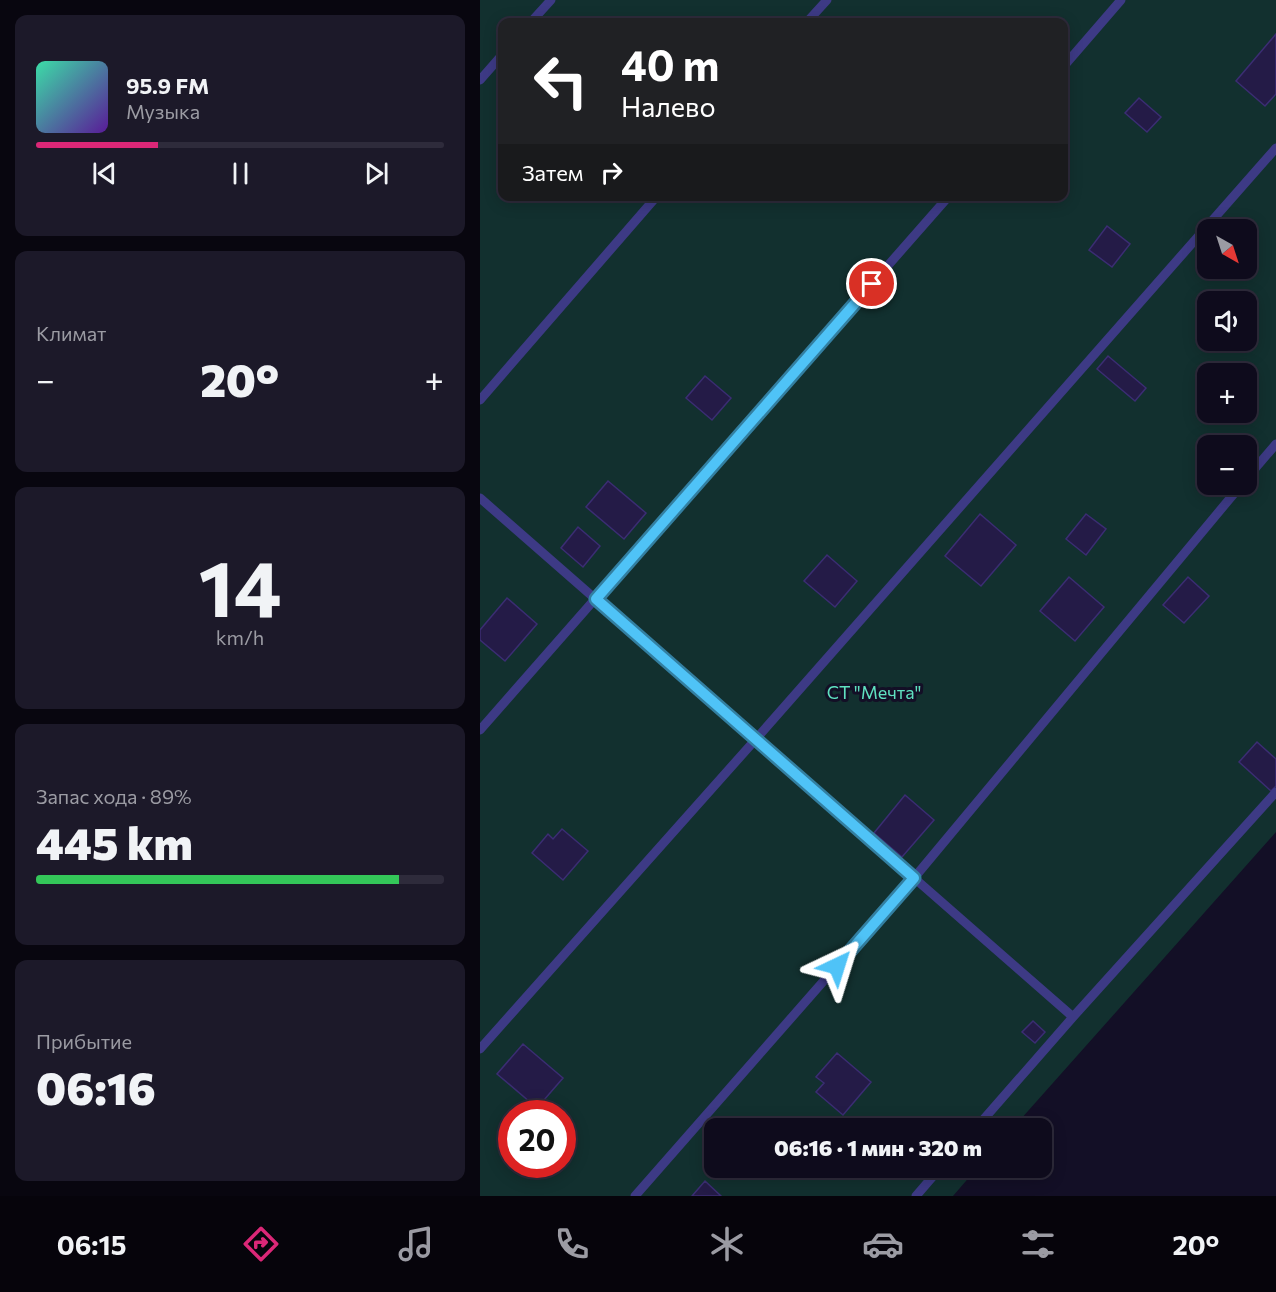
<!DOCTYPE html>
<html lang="ru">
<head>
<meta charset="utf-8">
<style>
	:root { --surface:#0e0b1c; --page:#1c1929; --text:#f1f3f6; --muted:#9b9ba3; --line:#2e2b3b; --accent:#db2777 }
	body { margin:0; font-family:Commissioner,sans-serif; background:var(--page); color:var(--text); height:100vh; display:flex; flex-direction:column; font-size:22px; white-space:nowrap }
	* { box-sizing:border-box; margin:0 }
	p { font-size:20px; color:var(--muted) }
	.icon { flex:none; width:33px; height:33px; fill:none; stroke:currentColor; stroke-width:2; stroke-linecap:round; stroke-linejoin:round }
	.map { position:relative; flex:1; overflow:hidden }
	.sheet { display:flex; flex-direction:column; gap:15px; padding:15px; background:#08060f; width:480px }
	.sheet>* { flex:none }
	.hud { position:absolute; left:18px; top:18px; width:570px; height:183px; border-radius:12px; box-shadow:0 3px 15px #0003,0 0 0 2px var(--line); background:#202124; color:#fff; overflow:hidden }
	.needle { width:39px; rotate:141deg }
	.buttons { position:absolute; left:717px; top:219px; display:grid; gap:12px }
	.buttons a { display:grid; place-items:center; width:60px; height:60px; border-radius:12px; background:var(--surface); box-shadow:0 3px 15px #0003,0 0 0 2px var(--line); font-size:30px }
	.speed { position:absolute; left:18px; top:1100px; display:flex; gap:12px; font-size:30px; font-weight:700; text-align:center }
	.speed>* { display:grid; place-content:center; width:78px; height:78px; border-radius:50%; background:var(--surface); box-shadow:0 3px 15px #0003,0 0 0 2px var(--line); line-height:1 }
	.speed .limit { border:9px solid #d22; background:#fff; color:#111 }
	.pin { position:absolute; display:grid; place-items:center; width:51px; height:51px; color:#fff; margin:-26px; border:3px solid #fff; border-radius:50%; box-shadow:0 2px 6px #0007 }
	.me { position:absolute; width:66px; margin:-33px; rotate:41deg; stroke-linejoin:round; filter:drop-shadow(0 0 4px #0008) }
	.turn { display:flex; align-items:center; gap:21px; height:126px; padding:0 24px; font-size:27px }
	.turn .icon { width:78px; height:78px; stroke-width:2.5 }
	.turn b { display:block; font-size:42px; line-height:51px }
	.then { display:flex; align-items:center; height:57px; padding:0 24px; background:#0003; gap:12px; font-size:22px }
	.big { font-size:45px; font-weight:800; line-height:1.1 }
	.sheet .card { flex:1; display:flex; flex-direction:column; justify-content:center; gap:9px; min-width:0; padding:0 21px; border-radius:12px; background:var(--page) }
	.sheet .dial { align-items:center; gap:0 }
	.dial b { font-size:78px; line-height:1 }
	.song { display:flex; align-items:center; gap:18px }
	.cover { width:72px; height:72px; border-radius:9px; background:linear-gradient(135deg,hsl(160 70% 55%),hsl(270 70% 35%)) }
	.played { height:6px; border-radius:3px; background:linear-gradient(90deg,var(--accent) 30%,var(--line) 30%) }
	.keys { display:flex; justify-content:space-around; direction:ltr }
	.heat { display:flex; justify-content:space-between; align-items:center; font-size:33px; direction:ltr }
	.charge { height:9px; border-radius:4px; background:linear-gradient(90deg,#34c759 89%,var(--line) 0) }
	.trip { position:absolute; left:224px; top:1118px; width:348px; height:60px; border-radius:12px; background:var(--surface); box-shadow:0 3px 15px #0003,0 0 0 2px var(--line); font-weight:800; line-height:60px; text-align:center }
	.dock { display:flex; height:96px; justify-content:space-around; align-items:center; background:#06040b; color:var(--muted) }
	.dock .icon { width:42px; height:42px }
	.dock .active { color:var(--accent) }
	.dock b { font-size:27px; color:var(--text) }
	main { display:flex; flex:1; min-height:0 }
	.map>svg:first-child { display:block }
	.green { fill:#12302f; fill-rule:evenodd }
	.building { fill:#241b47; stroke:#3b2d73; stroke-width:1.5 }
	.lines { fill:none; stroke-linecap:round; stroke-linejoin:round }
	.lane { stroke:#3d3a85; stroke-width:9 }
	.route-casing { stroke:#337fa1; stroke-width:15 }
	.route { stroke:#4fc3f7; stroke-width:10 }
	.labels { text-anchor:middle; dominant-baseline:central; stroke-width:6; stroke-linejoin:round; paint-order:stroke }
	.park-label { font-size:18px; fill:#5fe0c0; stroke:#130f26 }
</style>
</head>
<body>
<main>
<section class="sheet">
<div class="card">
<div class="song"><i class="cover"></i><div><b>95.9 FM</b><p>Музыка</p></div></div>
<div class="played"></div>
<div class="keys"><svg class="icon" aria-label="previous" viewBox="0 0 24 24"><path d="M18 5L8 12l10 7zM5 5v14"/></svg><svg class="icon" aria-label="pause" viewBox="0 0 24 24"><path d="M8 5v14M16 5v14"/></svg><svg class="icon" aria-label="next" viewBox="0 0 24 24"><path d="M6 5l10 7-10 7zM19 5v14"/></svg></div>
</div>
<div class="card"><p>Климат</p>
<div class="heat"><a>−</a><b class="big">20°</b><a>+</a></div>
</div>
<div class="card dial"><b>14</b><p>km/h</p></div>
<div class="card"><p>Запас хода · 89%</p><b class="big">445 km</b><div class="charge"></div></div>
<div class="card"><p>Прибытие</p><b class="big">06:16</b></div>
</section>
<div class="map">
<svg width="796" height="1196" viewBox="0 0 796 1196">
	<rect width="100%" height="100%" fill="#130f26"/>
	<!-- green -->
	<path class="green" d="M 0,0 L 796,0 L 796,832 L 533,1128 L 234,1128 L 234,1167 L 498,1167 L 473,1196 L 0,1196 ZM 22,22 L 584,22 L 584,196 L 22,196 ZM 728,230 L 766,230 L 766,268 L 728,268 ZM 728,302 L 766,302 L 766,340 L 728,340 ZM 728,374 L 766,374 L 766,412 L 728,412 ZM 728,446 L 766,446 L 766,484 L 728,484 ZM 32,1113 L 82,1113 L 82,1164 L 32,1164 Z"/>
	<!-- building -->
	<path class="building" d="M 796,34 L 796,94 L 785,106 L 756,81 Z
		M 659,98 L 681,117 L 667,132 L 645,113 Z
		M 627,226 L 650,244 L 632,267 L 609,250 Z
		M 628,356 L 666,388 L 655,401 L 617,369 Z
		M 225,376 L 251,398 L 232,420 L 206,398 Z
		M 128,481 L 166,513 L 144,539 L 106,507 Z
		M 500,514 L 536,545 L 501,586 L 465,556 Z
		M 606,514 L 626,529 L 606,555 L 586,539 Z
		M 98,527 L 120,546 L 103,567 L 81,548 Z
		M 347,555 L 377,581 L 355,607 L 324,581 Z
		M 589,577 L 624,607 L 595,641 L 560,611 Z
		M 708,577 L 729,596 L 704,623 L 683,605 Z
		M 27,598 L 57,624 L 25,661 L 0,640 L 0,630 Z
		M 777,742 L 796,759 L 796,786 L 791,791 L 759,762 Z
		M 425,795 L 454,820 L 422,857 L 394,833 Z
		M 82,829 L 108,851 L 83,880 L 52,853 L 68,834 L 73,839 Z
		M 553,1021 L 565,1032 L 555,1043 L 542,1032 Z
		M 43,1044 L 83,1078 L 57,1108 L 17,1074 Z
		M 357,1053 L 391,1082 L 363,1115 L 336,1092 L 344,1083 L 336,1077 Z
		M 225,1181 L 241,1196 L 212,1196 Z"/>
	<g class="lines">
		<!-- lane -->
		<path class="lane" d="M 51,22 L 71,0
			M 327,22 L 347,0
			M 584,66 L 641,0
			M 0,80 L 22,55
			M 0,400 L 177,196
			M 766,479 L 796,444
			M 0,498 L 593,1017
			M 0,730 L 469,196
			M 0,1049 L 276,739 L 796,148
			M 496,1128 L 593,1017 L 796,792
			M 155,1196 L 434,878 L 762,484
			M 436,1196 L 461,1167"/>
	</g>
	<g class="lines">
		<defs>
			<path id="route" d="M 357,966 L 434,878 L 116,599 L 392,284"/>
		</defs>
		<!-- route casing -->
		<use href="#route" class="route-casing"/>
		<!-- route -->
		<use href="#route" class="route"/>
	</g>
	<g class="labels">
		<!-- park labels -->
		<g class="park-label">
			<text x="394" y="692">СТ "Мечта"</text>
		</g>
	</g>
</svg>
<div class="buttons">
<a><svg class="needle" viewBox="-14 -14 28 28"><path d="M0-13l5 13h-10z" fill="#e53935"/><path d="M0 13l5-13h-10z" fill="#9b9ba3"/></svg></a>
<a><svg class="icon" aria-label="sound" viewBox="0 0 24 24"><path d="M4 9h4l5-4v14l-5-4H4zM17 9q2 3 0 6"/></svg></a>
<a>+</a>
<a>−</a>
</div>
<div class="speed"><div class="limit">20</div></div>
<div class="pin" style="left:392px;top:284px;background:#d93025"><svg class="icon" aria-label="arrive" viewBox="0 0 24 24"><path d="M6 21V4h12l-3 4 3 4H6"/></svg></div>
<svg class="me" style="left:357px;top:966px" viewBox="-20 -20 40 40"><path d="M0-17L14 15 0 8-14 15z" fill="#4fc3f7" stroke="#fff" stroke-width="4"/></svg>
<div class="trip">06:16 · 1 мин · 320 m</div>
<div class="hud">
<div class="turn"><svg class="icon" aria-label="left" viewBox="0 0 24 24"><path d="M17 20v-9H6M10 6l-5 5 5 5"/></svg><div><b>40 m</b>Налево</div></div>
<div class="then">Затем<svg class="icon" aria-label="right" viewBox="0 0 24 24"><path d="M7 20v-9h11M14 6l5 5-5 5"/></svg></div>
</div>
</div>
</main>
<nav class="dock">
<b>06:15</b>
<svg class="icon active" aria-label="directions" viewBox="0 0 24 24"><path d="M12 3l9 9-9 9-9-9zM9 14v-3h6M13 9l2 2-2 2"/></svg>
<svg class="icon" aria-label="music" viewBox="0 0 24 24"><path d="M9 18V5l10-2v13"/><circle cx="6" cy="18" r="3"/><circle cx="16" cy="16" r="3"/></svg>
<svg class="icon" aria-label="phone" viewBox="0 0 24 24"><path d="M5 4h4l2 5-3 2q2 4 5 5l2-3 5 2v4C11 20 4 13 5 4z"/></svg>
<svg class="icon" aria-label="climate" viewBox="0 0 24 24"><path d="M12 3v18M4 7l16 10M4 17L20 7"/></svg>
<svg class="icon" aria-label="car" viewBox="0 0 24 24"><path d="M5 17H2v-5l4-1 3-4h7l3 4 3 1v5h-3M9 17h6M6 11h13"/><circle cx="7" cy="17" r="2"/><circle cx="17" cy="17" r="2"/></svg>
<svg class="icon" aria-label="filters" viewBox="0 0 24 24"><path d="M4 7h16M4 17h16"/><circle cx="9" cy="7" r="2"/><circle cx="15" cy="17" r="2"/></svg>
<b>20°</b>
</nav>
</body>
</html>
